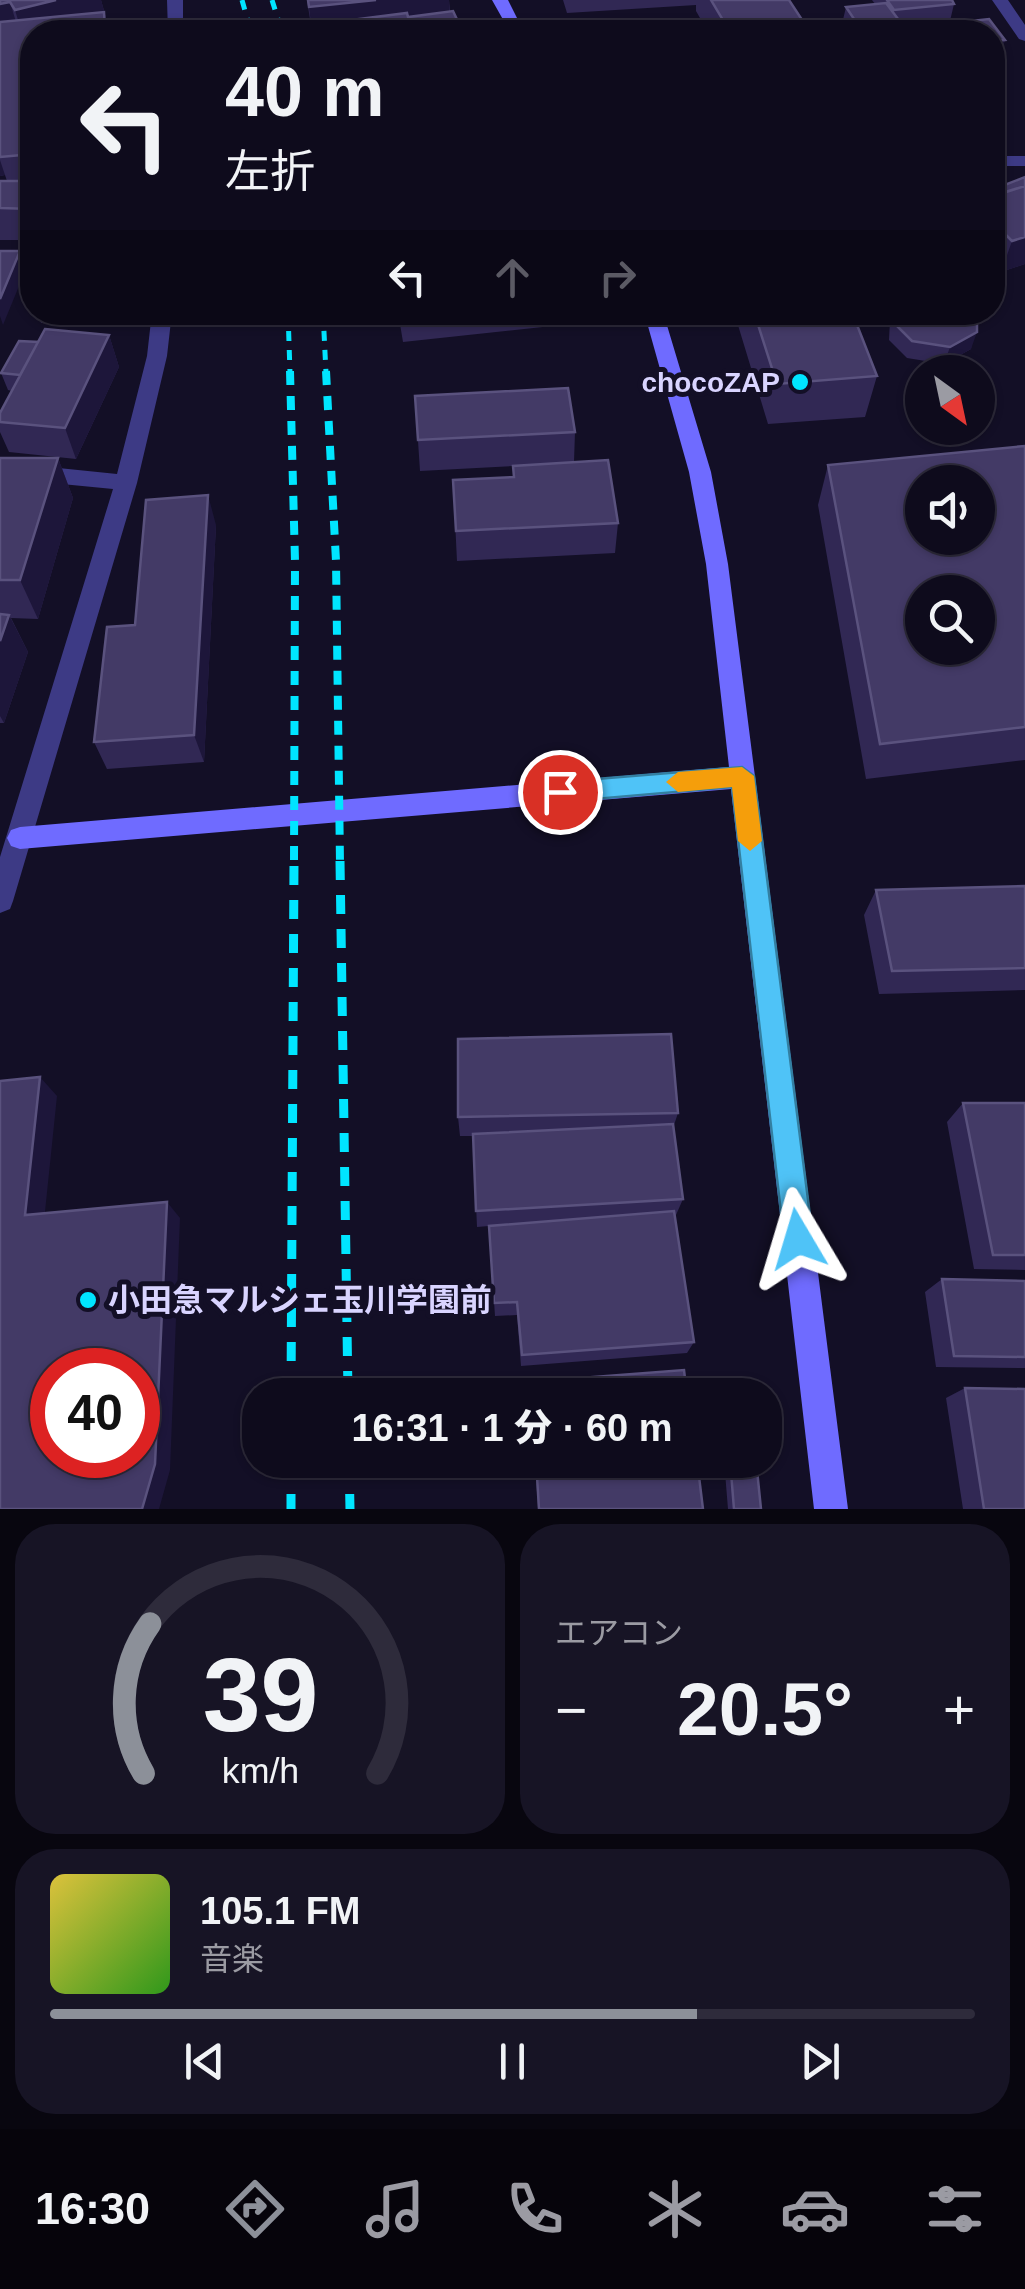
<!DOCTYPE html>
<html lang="ja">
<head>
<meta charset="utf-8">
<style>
	:root { --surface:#0e0b1c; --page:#171425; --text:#f1f3f6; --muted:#9b9ba3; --line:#2e2b3b; --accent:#8c9099 }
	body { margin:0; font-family:Helvetica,"Noto Sans JP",sans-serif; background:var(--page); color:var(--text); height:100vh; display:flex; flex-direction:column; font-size:38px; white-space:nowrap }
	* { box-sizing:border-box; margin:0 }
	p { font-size:32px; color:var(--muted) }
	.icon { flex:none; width:55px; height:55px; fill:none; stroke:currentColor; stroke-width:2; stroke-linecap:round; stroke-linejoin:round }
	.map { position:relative; height:1509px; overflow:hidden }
	.side { display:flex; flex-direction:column; gap:15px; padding:15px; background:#08060f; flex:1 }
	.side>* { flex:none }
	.banner { position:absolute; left:20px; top:20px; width:985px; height:305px; border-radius:40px; box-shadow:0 2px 8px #0004,0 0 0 2px var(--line); background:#0e0b1c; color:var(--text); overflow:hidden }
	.needle { width:65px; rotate:147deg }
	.fabs { position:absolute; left:905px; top:355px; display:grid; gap:20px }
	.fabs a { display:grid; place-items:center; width:90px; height:90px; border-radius:50%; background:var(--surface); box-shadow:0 2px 8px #0004,0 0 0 2px var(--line); font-size:50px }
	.speed { position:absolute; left:30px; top:1348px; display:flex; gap:20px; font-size:50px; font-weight:700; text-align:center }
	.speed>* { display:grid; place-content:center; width:130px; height:130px; border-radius:50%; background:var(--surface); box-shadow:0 2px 8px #0004,0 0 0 2px var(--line); line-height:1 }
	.speed .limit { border:15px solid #d22; background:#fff; color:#111 }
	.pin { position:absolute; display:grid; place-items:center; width:85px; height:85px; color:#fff; margin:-42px; border:5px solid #fff; border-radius:50%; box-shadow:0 2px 10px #0007 }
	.me { position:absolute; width:110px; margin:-55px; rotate:353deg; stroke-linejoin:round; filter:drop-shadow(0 0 8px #0008) }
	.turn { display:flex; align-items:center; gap:35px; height:210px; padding:0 40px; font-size:45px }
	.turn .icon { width:130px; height:130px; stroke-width:2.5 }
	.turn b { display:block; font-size:70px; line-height:85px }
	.lanes { display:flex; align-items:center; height:95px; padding:0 40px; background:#0003; justify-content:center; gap:50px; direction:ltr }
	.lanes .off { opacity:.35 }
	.big { font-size:75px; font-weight:800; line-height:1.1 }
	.side .card { flex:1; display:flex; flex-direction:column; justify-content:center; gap:15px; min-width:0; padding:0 35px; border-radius:40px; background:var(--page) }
	.side .dial { align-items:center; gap:0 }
	.dial svg { height:260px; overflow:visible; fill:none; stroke:var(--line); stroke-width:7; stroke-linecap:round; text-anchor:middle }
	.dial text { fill:var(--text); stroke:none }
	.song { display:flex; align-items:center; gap:30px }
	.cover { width:120px; height:120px; border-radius:15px; background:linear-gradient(135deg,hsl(50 70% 55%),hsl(110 70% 35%)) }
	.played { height:10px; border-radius:5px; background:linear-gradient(90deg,var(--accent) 70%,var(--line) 70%) }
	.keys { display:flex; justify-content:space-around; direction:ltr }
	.heat { display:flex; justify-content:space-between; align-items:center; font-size:55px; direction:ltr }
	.side .tiles { flex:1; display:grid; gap:15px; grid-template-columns:1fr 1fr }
	.card:last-child { grid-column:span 2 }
	.trip { position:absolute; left:242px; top:1378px; width:540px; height:100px; border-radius:40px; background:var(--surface); box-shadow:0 2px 8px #0004,0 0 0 2px var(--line); font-weight:800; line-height:100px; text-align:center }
	.tab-bar { display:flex; height:160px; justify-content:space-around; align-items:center; background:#06040b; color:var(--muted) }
	.tab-bar .icon { width:70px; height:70px }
	.tab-bar .active { color:var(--accent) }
	.tab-bar b { font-size:45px; color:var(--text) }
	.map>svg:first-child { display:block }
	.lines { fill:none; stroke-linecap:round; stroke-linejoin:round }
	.street { fill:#3d3a85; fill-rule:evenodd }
	.secondary { fill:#6f6bff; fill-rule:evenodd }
	.rail-far2 { stroke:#00e5ff; stroke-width:5; stroke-dasharray:10 9; stroke-linecap:butt }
	.rail-far1 { stroke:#00e5ff; stroke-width:8; stroke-dasharray:14 11; stroke-linecap:butt }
	.rail { stroke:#00e5ff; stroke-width:9; stroke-dasharray:19 15; stroke-linecap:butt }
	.wall { fill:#312854 }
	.shaded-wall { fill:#1d163a }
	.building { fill:#433a66; stroke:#5a527e; stroke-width:2.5; fill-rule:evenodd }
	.route { fill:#4fc3f7; stroke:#337fa1; stroke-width:2.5 }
	.slow { fill:#f59e0b }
	.poi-dot { fill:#00e5ff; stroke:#130f26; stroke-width:4 }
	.labels { text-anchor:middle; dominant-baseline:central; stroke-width:10; stroke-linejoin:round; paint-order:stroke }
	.poi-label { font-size:28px; font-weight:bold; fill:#d9d4ff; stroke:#130f26; text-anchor:end }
	.near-poi-label { font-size:32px; font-weight:bold; fill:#d9d4ff; stroke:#130f26; text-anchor:start }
</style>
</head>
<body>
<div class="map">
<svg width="1025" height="1509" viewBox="0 0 1025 1509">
	<rect width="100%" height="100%" fill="#130f26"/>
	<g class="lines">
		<!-- street -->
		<path class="street" d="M 167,0 L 183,0 L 183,32 L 168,32 Z
			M 992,0 L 1008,0 L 1025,25 L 1025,41 L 1019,39 Z
			M 992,156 L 1025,156 L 1025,166 L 992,166 Z
			M 152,312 L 172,312 L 167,356 L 137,483 L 13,901 L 10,909 L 0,913 L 0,857 L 113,489 L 0,478 L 0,462 L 117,474 L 147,356 Z"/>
		<!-- secondary -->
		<path class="secondary" d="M 492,0 L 508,0 L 524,32 L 510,32 Z
			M 644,312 L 663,312 L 711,472 L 728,564 L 848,1509 L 814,1509 L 731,789 L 20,849 L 11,846 L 7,838 L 11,830 L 20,827 L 729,767 L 706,564 L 689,472 Z"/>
		<!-- rail-far2 -->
		<path class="rail-far2" d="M 242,0 L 251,32
			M 272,0 L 282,32
			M 288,312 L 290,373
			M 323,312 L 326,373"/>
		<!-- rail-far1 -->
		<path class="rail-far1" d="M 290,371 L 295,561 L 294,863
			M 326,371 L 336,561 L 340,863"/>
		<!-- rail -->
		<path class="rail" d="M 340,861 L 348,1395
			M 291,1395 L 294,861
			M 291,1460 L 291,1509
			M 349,1460 L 350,1509"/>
	</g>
	<!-- wall -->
	<path class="wall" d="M 0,0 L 101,0 L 110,32 L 32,32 L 32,240 L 0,240 L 0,181 L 7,181 L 5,175 L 0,176 Z
		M 307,0 L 449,0 L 450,11 L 462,32 L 312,32 Z
		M 563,0 L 789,0 L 810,32 L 708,32 L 696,11 L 696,5 L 567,13 Z
		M 872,0 L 952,0 L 954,4 L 950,21 L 904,27 L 989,19 L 1005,40 L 996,65 L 992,66 L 992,32 L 848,32 L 842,24 L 846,7 L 875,4 Z
		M 1025,177 L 1025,264 L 1001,272 L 992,264 L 992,196 L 995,195 L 997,188 Z
		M 37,312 L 103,312 L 99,324 L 41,323 Z
		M 398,312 L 580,312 L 580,323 L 403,342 Z
		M 734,312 L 852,312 L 877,376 L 865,417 L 768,424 Z
		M 892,312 L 976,312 L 971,349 L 944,364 L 907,358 L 889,340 L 890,320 Z
		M 109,335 L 119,367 L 76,459 L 9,452 L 0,432 L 0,413 L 12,391 L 8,390 L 1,373 L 38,342 Z
		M 415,396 L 575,432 L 574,462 L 618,523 L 615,553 L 457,561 L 453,480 L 513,477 L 513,466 L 420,471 Z
		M 1025,446 L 1025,760 L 866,779 L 818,505 L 828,465 Z
		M 0,458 L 58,458 L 73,498 L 38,619 L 11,618 L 28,652 L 4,723 L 0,723 Z
		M 216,525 L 204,762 L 107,769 L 94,742 L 135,625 Z
		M 1025,886 L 1025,990 L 879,994 L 864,915 L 876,890 Z
		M 963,1103 L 1025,1103 L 1025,1270 L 974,1269 L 947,1122 Z
		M 678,1113 L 673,1128 L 683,1199 L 676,1215 L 675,1215 L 694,1342 L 687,1353 L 521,1366 L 517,1315 L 495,1316 L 489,1226 L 477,1227 L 473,1136 L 460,1136 L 458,1117 Z
		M 942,1279 L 1025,1281 L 1025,1368 L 936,1367 L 925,1292 Z
		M 965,1388 L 1025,1509 L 963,1509 L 946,1398 Z
		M 535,1460 L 697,1460 L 703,1509 L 538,1509 Z
		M 724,1460 L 756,1460 L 761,1509 L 728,1509 Z"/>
	<!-- shaded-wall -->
	<path class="shaded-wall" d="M 56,0 L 101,0 L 110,32 L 24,40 L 15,10 Z
		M 376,0 L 449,0 L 450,23 L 351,20 L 353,32 L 312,32 L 309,7 Z
		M 10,2 L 19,32 L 0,37 L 0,4 Z
		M 735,26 L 735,32 L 726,32 L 727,27 Z
		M 461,28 L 461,32 L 422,32 Z
		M 1005,40 L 1000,57 L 999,57 L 1001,48 L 996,41 Z
		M 0,160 L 5,175 L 0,176 Z
		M 1003,232 L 992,263 L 992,235 Z
		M 1025,237 L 1025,264 L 1001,272 L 1012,241 Z
		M 20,251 L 26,269 L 3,325 L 0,316 L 0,299 Z
		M 96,312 L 103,312 L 99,324 Z
		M 977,332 L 971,349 L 944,364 L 950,347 Z
		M 109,335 L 119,367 L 76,459 L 65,428 Z
		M 58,458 L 73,498 L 38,619 L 20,580 Z
		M 208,495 L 216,525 L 204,762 L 194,735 Z
		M 9,615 L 28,652 L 4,723 L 0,716 L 0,641 Z
		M 40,1077 L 57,1096 L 43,1231 L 25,1215 Z
		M 167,1202 L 180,1218 L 170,1470 L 159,1509 L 142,1509 Z"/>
	<!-- building -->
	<path class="building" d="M 0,0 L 56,0 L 15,10 L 10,2 L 0,4 Z
		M 308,0 L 376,0 L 309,7 Z
		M 711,0 L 789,0 L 810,32 L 739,32 L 735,26 L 727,27 Z
		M 887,0 L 952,0 L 954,4 L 894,10 Z
		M 886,3 L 904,27 L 862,31 L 846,7 Z
		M 453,11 L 461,28 L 422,32 L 356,32 L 351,20 L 407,13 L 408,17 Z
		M 104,12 L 105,32 L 32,32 L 32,154 L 0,157 L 0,22 Z
		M 989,19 L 1005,40 L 996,41 L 1001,48 L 992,49 L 992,32 L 922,32 L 917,27 Z
		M 917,25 L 922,32 L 853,32 Z
		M 1025,177 L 1025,186 L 1003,193 L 997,188 Z
		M 0,181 L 32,181 L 32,209 L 0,208 Z
		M 1025,186 L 1025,237 L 1012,241 L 1003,232 L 992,235 L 992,196 Z
		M 0,251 L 20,251 L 0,299 Z
		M 754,312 L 852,312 L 877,376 L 777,384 Z
		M 895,312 L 976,312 L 977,314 L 977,332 L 950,347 L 912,341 L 894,323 Z
		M 45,329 L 109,335 L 65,428 L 0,422 L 0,413 Z
		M 19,341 L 38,342 L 20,375 L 1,373 Z
		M 568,388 L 575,432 L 418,440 L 415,396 Z
		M 1025,446 L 1025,727 L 880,744 L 828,465 ZM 922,482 L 978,482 L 978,538 L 922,538 ZM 922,592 L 978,592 L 978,648 L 922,648 Z
		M 0,458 L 58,458 L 20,580 L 0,580 Z
		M 608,460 L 618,523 L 456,531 L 453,480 L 514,477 L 513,466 Z
		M 208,495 L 194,735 L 94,742 L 107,627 L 135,625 L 146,500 Z
		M 0,614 L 9,615 L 0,641 Z
		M 1025,886 L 1025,968 L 892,971 L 876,890 Z
		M 671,1034 L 678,1113 L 458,1117 L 458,1039 Z
		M 40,1077 L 25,1215 L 167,1202 L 155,1464 L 142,1509 L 0,1509 L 0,1081 ZM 52,1370 L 138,1370 L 138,1455 L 52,1455 Z
		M 963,1103 L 1025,1103 L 1025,1255 L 993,1255 Z
		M 673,1124 L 683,1199 L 476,1211 L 473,1134 Z
		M 674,1211 L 694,1342 L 522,1355 L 517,1302 L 494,1303 L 489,1226 Z
		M 942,1279 L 1025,1281 L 1025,1357 L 954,1356 Z
		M 684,1370 L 687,1395 L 517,1395 L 516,1383 Z
		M 965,1388 L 1025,1389 L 1025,1509 L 984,1509 Z
		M 536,1460 L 697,1460 L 703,1509 L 539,1509 Z
		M 730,1460 L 756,1460 L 761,1509 L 734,1509 Z"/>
	<!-- route -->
	<path class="route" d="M 742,767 L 754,776 L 813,1239 L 809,1249 L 798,1253 L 788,1249 L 784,1239 L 732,787 L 560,802 L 548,792 L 560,782 Z"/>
	<!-- slow -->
	<path class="slow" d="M 742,767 L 754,776 L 762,841 L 750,851 L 738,841 L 732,787 L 678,792 L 666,782 L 678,772 Z"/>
	<!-- markers -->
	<g class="poi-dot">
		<circle cx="800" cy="382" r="10"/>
		<circle cx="88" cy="1300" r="10"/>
	</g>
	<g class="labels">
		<!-- poi labels -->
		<g class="poi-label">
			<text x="780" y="382">chocoZAP</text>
		</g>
		<!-- near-poi labels -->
		<g class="near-poi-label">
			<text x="108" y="1300">小田急マルシェ玉川学園前</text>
		</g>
	</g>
</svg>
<div class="fabs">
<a><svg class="needle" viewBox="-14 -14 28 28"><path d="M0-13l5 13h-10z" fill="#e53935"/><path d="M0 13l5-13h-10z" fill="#9b9ba3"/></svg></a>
<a><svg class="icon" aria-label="sound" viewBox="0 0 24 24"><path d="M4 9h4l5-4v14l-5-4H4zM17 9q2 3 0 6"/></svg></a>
<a><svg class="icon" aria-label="search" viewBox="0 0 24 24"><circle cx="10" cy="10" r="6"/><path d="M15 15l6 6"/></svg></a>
</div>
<div class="speed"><div class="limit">40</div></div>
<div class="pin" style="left:560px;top:792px;background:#d93025"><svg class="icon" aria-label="arrive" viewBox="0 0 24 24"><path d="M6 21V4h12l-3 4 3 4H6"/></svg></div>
<svg class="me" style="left:798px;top:1239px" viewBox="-20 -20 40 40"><path d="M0-17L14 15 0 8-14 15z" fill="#4fc3f7" stroke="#fff" stroke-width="4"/></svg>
<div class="trip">16:31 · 1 分 · 60 m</div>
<div class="banner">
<div class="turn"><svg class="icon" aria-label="left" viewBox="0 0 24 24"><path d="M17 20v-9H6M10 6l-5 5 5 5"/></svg><div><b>40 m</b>左折</div></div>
<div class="lanes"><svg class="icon" aria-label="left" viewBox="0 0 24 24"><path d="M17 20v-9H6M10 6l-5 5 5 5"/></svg><svg class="icon off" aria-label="ahead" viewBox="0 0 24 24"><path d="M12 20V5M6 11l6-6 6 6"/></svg><svg class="icon off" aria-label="right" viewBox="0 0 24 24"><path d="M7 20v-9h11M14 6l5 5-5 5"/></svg></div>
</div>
</div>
<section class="side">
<div class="tiles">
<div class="card dial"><svg viewBox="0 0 100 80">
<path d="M14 69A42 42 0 1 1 86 69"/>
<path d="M14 69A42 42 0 0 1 16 23" stroke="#8c9099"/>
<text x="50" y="56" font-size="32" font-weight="700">39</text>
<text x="50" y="72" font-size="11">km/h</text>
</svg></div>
<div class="card"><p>エアコン</p>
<div class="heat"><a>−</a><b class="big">20.5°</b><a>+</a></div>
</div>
<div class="card">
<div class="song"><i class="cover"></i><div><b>105.1 FM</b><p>音楽</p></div></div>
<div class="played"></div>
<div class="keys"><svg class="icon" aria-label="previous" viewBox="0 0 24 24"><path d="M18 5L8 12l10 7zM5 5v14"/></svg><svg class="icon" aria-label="pause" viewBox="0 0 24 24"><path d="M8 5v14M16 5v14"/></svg><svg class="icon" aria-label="next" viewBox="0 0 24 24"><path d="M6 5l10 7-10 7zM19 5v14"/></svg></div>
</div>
</div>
</section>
<nav class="tab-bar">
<b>16:30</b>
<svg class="icon active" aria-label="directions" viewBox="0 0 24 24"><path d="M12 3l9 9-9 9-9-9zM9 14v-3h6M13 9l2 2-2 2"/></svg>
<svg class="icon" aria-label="music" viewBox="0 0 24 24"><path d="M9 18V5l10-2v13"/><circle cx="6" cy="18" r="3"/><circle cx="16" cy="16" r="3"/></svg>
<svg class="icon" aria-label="phone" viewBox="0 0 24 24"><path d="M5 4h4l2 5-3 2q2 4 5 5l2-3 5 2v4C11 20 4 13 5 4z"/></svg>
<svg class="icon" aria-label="climate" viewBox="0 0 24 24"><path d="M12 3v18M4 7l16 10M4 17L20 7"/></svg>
<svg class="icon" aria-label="car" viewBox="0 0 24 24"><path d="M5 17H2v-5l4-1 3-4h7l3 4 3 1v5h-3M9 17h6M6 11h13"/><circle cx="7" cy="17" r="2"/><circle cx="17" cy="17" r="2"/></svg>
<svg class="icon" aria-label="filters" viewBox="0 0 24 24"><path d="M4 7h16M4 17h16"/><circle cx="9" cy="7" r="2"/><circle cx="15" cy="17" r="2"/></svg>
</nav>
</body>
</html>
